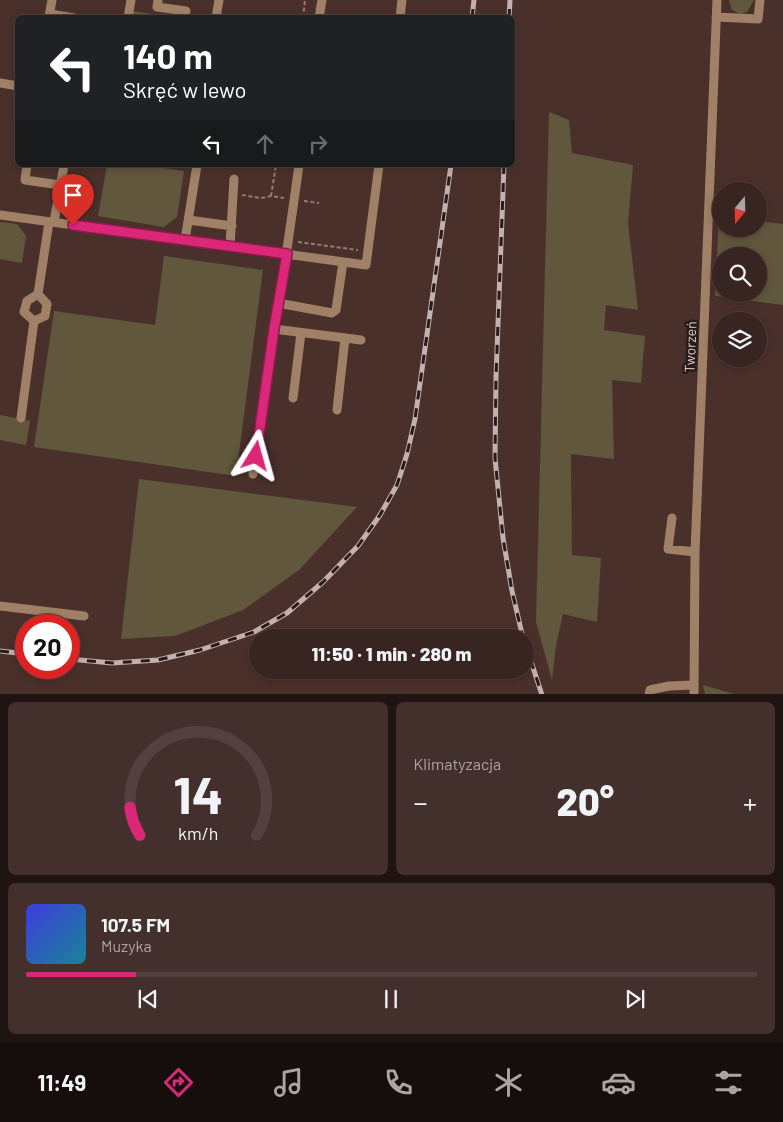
<!DOCTYPE html>
<html lang="pl">
<head>
<meta charset="utf-8">
<style>
	:root { --surface:#382420; --page:#43302d; --text:#f1f3f6; --muted:#aba4a5; --line:#52413e; --accent:#db2777 }
	body { margin:0; font-family:Barlow,sans-serif; background:var(--page); color:var(--text); height:100vh; display:flex; flex-direction:column; font-size:19px; white-space:nowrap }
	* { box-sizing:border-box; margin:0 }
	p { font-size:16px; color:var(--muted) }
	.icon { flex:none; width:28px; height:28px; fill:none; stroke:currentColor; stroke-width:2; stroke-linecap:round; stroke-linejoin:round }
	.map { position:relative; height:694px; overflow:hidden }
	.details { display:flex; flex-direction:column; gap:8px; padding:8px; background:#1f1412; flex:1 }
	.details>* { flex:none }
	.guide { position:absolute; left:15px; top:15px; width:500px; height:152px; border-radius:8px; box-shadow:0 2px 8px #0003,0 0 0 1px var(--line); background:#202124; color:#fff; overflow:hidden }
	.needle { width:32px; rotate:199deg }
	.fabs { position:absolute; left:712px; top:182px; display:grid; gap:10px }
	.fabs a { display:grid; place-items:center; width:55px; height:55px; border-radius:50%; background:var(--surface); box-shadow:0 2px 8px #0003,0 0 0 1px var(--line); font-size:25px }
	.speed { position:absolute; left:15px; top:614px; display:flex; gap:10px; font-size:25px; font-weight:700; text-align:center }
	.speed>* { display:grid; place-content:center; width:65px; height:65px; border-radius:50%; background:var(--surface); box-shadow:0 2px 8px #0003,0 0 0 1px var(--line); line-height:1 }
	.speed .limit { border:8px solid #d22; background:#fff; color:#111 }
	.pin { position:absolute; display:grid; place-items:center; width:42px; height:42px; color:#fff; margin:-51px -21px; border-radius:50% 50% 50% 0; rotate:-45deg; box-shadow:0 0 5px #0007 }
	.pin .icon { rotate:45deg }
	.me { position:absolute; width:55px; margin:-28px; rotate:8deg; stroke-linejoin:round; filter:drop-shadow(0 0 4px #0008) }
	.turn { display:flex; align-items:center; gap:18px; height:105px; padding:0 25px; font-size:22px }
	.turn .icon { width:65px; height:65px; stroke-width:2.5 }
	.turn b { display:block; font-size:35px; line-height:42px }
	.lanes { display:flex; align-items:center; height:48px; padding:0 25px; background:#0003; justify-content:center; gap:25px; direction:ltr }
	.lanes .off { opacity:.35 }
	.big { font-size:38px; font-weight:800; line-height:1.1 }
	.details .tile { flex:1; display:flex; flex-direction:column; justify-content:center; gap:8px; min-width:0; padding:0 18px; border-radius:8px; background:var(--page) }
	.details .dial { align-items:center; gap:0 }
	.dial svg { height:130px; overflow:visible; fill:none; stroke:var(--line); stroke-width:7; stroke-linecap:round; text-anchor:middle }
	.dial text { fill:var(--text); stroke:none }
	.song { display:flex; align-items:center; gap:15px }
	.cover { width:60px; height:60px; border-radius:8px; background:linear-gradient(135deg,hsl(240 70% 55%),hsl(190 70% 35%)) }
	.played { height:5px; border-radius:2px; background:linear-gradient(90deg,var(--accent) 15%,var(--line) 15%) }
	.keys { display:flex; justify-content:space-around; direction:ltr }
	.heat { display:flex; justify-content:space-between; align-items:center; font-size:28px; direction:ltr }
	.details .tiles { flex:1; display:grid; gap:8px; grid-template-columns:1fr 1fr }
	.tile:last-child { grid-column:span 2 }
	.trip { position:absolute; left:249px; top:629px; width:285px; height:50px; border-radius:25px; background:var(--surface); box-shadow:0 2px 8px #0003,0 0 0 1px var(--line); font-weight:800; line-height:50px; text-align:center }
	.menu { display:flex; height:80px; justify-content:space-around; align-items:center; background:#160e0d; color:var(--muted) }
	.menu .icon { width:35px; height:35px }
	.menu .active { color:var(--accent) }
	.menu b { font-size:22px; color:var(--text) }
	.map>svg:first-child { display:block }
	.green { fill:#61573d; fill-rule:evenodd }
	.lines { fill:none; stroke-linecap:round; stroke-linejoin:round }
	.path { stroke:#917b77; stroke-width:2; stroke-dasharray:4 2.5; stroke-linecap:butt }
	.minor { stroke:#a08167; stroke-width:9 }
	.rail-casing { stroke:#c4b1ad; stroke-width:5 }
	.rail { stroke:#271c19; stroke-width:3; stroke-dasharray:9; stroke-linecap:butt }
	.route-casing { stroke:#8e194d; stroke-width:12 }
	.route { stroke:#db2777; stroke-width:9 }
	.labels { text-anchor:middle; dominant-baseline:central; stroke-width:5; stroke-linejoin:round; paint-order:stroke }
	.street-label { font-size:14px; fill:#dfceca; stroke:#271c19 }
</style>
</head>
<body>
<div class="map">
<svg width="783" height="695" viewBox="0 0 783 695">
	<rect width="100%" height="100%" fill="#4a302b"/>
	<!-- green -->
	<path class="green" d="M 729,0 L 754,0 L 747,12 L 740,14 L 732,10 Z
		M 132,11 L 159,15 L 159,17 L 131,18 Z
		M 549,112 L 569,120 L 572,153 L 633,165 L 628,223 L 638,310 L 606,305 L 604,330 L 645,336 L 641,383 L 612,380 L 614,459 L 571,454 L 572,555 L 601,558 L 597,622 L 563,614 L 556,646 L 552,680 L 536,622 Z
		M 107,165 L 141,165 L 184,171 L 177,217 L 164,227 L 98,216 Z
		M 719,215 L 721,216 L 721,229 L 759,229 L 759,221 L 783,224 L 783,305 L 715,296 ZM 721,256 L 759,256 L 759,294 L 721,294 Z
		M 0,222 L 17,224 L 26,236 L 22,263 L 0,259 Z
		M 164,256 L 263,270 L 236,476 L 34,447 L 54,311 L 155,325 Z
		M 0,415 L 30,421 L 26,445 L 0,440 Z
		M 139,479 L 357,507 L 299,570 L 243,610 L 175,636 L 121,639 Z
		M 703,685 L 734,694 L 705,694 Z"/>
	<g class="lines">
		<!-- path -->
		<path class="path" d="M 303,18 L 305,0
			M 242,195 L 261,198 L 271,196 L 284,198
			M 271,196 L 276,165
			M 304,201 L 319,203
			M 298,242 L 358,250"/>
		<!-- minor -->
		<path class="minor" d="M 158,0 L 157,7 L 186,11
			M 50,14 L 74,18
			M 49,17 L 52,0
			M 716,17 L 758,19 L 760,0
			M 128,18 L 131,0
			M 216,18 L 219,0
			M 319,18 L 322,0
			M 400,18 L 402,0
			M 0,83 L 18,86
			M 27,165 L 25,180 L 60,185
			M 0,215 L 366,265 L 379,165
			M 189,220 L 232,226
			M 54,222 L 64,165
			M 185,240 L 197,165
			M 230,246 L 234,179
			M 278,303 L 332,313 L 336,310 L 343,262
			M 34,321 L 45,316 L 47,304 L 38,294
			M 274,329 L 361,340
			M 293,398 L 301,333
			M 337,410 L 345,338
			M 21,418 L 34,321 L 24,312 L 27,301 L 38,294 L 49,222
			M 253,474 C 268,371 285,268 299,165
			M 672,518 L 668,549 L 695,552
			M 0,606 L 84,616
			M 649,695 L 650,690 L 669,686 L 694,685
			M 694,695 L 695,552 L 717,0"/>
		<defs>
			<path id="rail" d="M 472,18 L 474,0
				M 509,18 L 510,0
				M 504,165 L 496,377 L 495,458 L 503,538 L 512,591 L 523,638
				M 525,643 L 542,695
				M 0,651 L 26,654
				M 69,659 L 112,663 L 158,660 L 200,650 L 254,632 L 287,613 L 323,582 L 358,546 L 380,515 L 397,485 L 407,454 L 415,419 L 451,165"/>
		</defs>
		<!-- rail casing -->
		<use href="#rail" class="rail-casing"/>
		<!-- rail -->
		<use href="#rail" class="rail"/>
	</g>
	<g class="lines">
		<defs>
			<path id="route" d="M 73,225 L 287,254 L 274,329 L 256,456"/>
		</defs>
		<!-- route casing -->
		<use href="#route" class="route-casing"/>
		<!-- route -->
		<use href="#route" class="route"/>
	</g>
	<g class="labels">
		<!-- street labels -->
		<g class="street-label">
			<text transform="translate(690 347) rotate(-88)">Tworzeń</text>
		</g>
	</g>
</svg>
<div class="fabs">
<a><svg class="needle" viewBox="-14 -14 28 28"><path d="M0-13l5 13h-10z" fill="#e53935"/><path d="M0 13l5-13h-10z" fill="#aba4a5"/></svg></a>
<a><svg class="icon" aria-label="search" viewBox="0 0 24 24"><circle cx="10" cy="10" r="6"/><path d="M15 15l6 6"/></svg></a>
<a><svg class="icon" aria-label="layers" viewBox="0 0 24 24"><path d="M12 4l9 5-9 5-9-5zM3 14l9 5 9-5"/></svg></a>
</div>
<div class="speed"><div class="limit">20</div></div>
<div class="pin" style="left:73px;top:225px;background:#d93025"><svg class="icon" aria-label="arrive" viewBox="0 0 24 24"><path d="M6 21V4h12l-3 4 3 4H6"/></svg></div>
<svg class="me" style="left:256px;top:456px" viewBox="-20 -20 40 40"><path d="M0-17L14 15 0 8-14 15z" fill="#db2777" stroke="#fff" stroke-width="4"/></svg>
<div class="trip">11:50 · 1 min · 280 m</div>
<div class="guide">
<div class="turn"><svg class="icon" aria-label="left" viewBox="0 0 24 24"><path d="M17 20v-9H6M10 6l-5 5 5 5"/></svg><div><b>140 m</b>Skręć w lewo</div></div>
<div class="lanes"><svg class="icon" aria-label="left" viewBox="0 0 24 24"><path d="M17 20v-9H6M10 6l-5 5 5 5"/></svg><svg class="icon off" aria-label="ahead" viewBox="0 0 24 24"><path d="M12 20V5M6 11l6-6 6 6"/></svg><svg class="icon off" aria-label="right" viewBox="0 0 24 24"><path d="M7 20v-9h11M14 6l5 5-5 5"/></svg></div>
</div>
</div>
<section class="details">
<div class="tiles">
<div class="tile dial"><svg viewBox="0 0 100 80">
<path d="M14 69A42 42 0 1 1 86 69"/>
<path d="M14 69A42 42 0 0 1 8 52" stroke="#db2777"/>
<text x="50" y="56" font-size="32" font-weight="700">14</text>
<text x="50" y="72" font-size="11">km/h</text>
</svg></div>
<div class="tile"><p>Klimatyzacja</p>
<div class="heat"><a>−</a><b class="big">20°</b><a>+</a></div>
</div>
<div class="tile">
<div class="song"><i class="cover"></i><div><b>107.5 FM</b><p>Muzyka</p></div></div>
<div class="played"></div>
<div class="keys"><svg class="icon" aria-label="previous" viewBox="0 0 24 24"><path d="M18 5L8 12l10 7zM5 5v14"/></svg><svg class="icon" aria-label="pause" viewBox="0 0 24 24"><path d="M8 5v14M16 5v14"/></svg><svg class="icon" aria-label="next" viewBox="0 0 24 24"><path d="M6 5l10 7-10 7zM19 5v14"/></svg></div>
</div>
</div>
</section>
<nav class="menu">
<b>11:49</b>
<svg class="icon active" aria-label="directions" viewBox="0 0 24 24"><path d="M12 3l9 9-9 9-9-9zM9 14v-3h6M13 9l2 2-2 2"/></svg>
<svg class="icon" aria-label="music" viewBox="0 0 24 24"><path d="M9 18V5l10-2v13"/><circle cx="6" cy="18" r="3"/><circle cx="16" cy="16" r="3"/></svg>
<svg class="icon" aria-label="phone" viewBox="0 0 24 24"><path d="M5 4h4l2 5-3 2q2 4 5 5l2-3 5 2v4C11 20 4 13 5 4z"/></svg>
<svg class="icon" aria-label="climate" viewBox="0 0 24 24"><path d="M12 3v18M4 7l16 10M4 17L20 7"/></svg>
<svg class="icon" aria-label="car" viewBox="0 0 24 24"><path d="M5 17H2v-5l4-1 3-4h7l3 4 3 1v5h-3M9 17h6M6 11h13"/><circle cx="7" cy="17" r="2"/><circle cx="17" cy="17" r="2"/></svg>
<svg class="icon" aria-label="filters" viewBox="0 0 24 24"><path d="M4 7h16M4 17h16"/><circle cx="9" cy="7" r="2"/><circle cx="15" cy="17" r="2"/></svg>
</nav>
</body>
</html>
